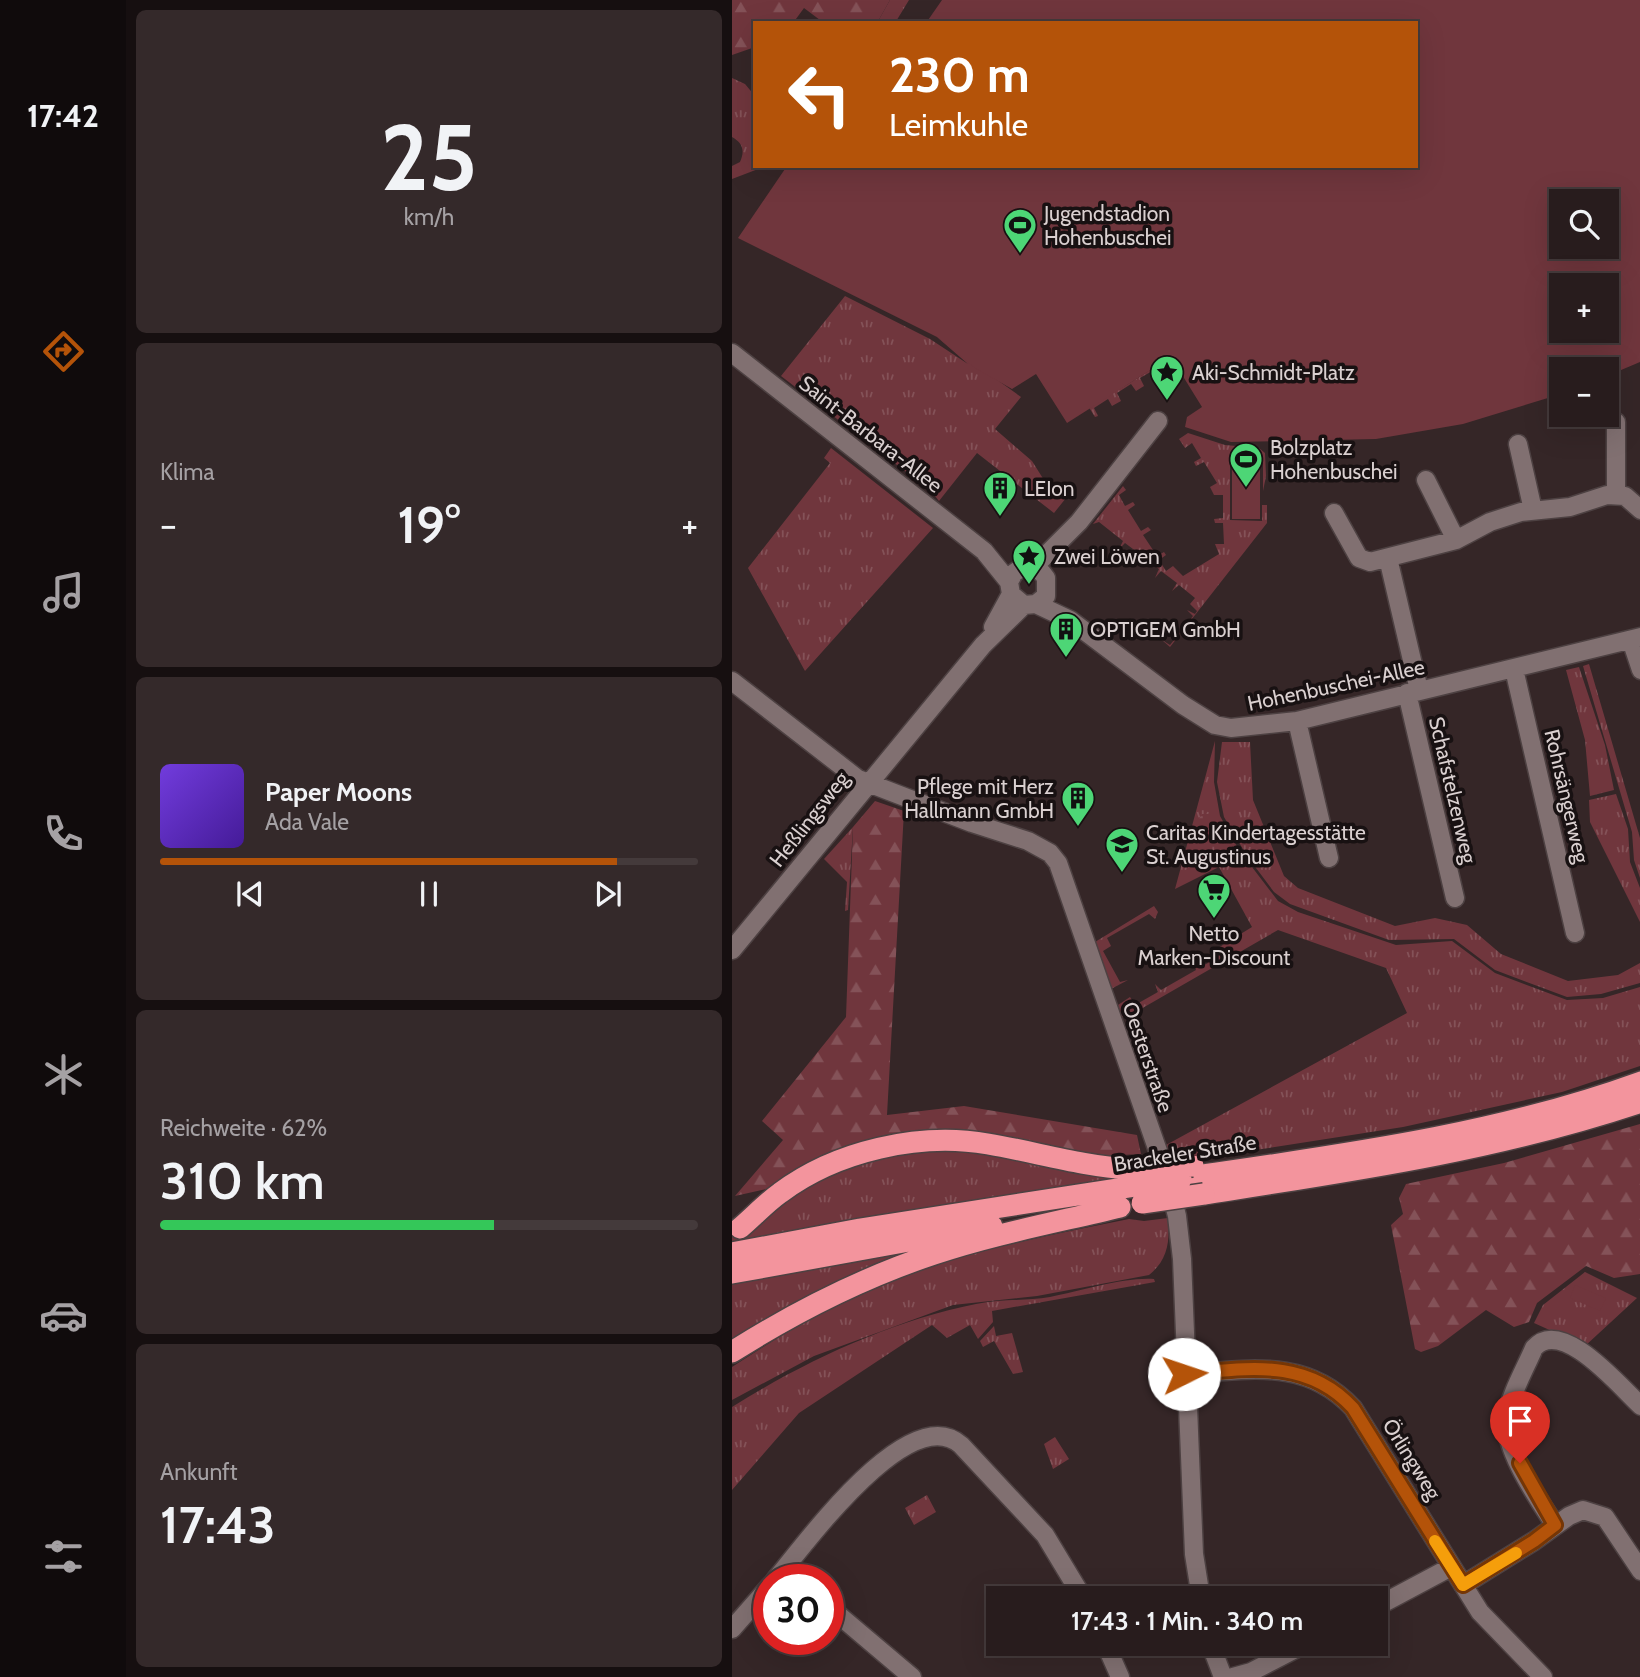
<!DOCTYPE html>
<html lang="de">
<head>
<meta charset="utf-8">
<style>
	:root { --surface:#281c1d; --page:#34292a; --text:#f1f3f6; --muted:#a5a1a4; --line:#443a3b; --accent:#b45309 }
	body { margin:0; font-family:Cabin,sans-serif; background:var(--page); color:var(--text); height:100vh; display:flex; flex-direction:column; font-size:26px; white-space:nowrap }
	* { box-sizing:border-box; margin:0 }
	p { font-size:23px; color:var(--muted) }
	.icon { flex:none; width:38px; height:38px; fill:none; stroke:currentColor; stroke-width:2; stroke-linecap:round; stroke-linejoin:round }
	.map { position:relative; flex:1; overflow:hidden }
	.panel { display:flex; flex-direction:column; gap:10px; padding:10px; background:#160f10; width:606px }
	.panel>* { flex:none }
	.guide { position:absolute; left:21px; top:21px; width:665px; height:147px; border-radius:0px; box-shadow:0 7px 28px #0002,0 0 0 2px var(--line); background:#b45309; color:#fff; overflow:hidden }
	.buttons { position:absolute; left:817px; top:189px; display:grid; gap:14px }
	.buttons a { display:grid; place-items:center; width:70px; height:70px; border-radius:0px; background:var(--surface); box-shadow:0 7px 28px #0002,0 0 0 2px var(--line); font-size:35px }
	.speed { position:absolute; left:21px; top:1564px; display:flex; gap:14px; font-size:35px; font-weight:700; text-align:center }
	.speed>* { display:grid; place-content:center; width:91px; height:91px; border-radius:50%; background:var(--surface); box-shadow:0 7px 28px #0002,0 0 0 2px var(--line); line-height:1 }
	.speed .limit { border:10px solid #d22; background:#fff; color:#111 }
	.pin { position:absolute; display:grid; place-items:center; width:60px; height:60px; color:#fff; margin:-72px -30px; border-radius:50% 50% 50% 0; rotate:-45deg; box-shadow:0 0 7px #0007 }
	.pin .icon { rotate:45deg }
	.me { position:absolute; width:77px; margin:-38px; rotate:86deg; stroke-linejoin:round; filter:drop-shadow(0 0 5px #0008) }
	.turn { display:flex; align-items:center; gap:24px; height:147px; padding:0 21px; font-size:32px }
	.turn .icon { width:91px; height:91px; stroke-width:2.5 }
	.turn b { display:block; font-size:49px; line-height:60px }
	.big { font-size:52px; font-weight:600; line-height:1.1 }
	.panel .widget { flex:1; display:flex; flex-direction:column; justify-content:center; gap:10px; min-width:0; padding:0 24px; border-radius:10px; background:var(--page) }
	.panel .dial { align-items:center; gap:0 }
	.dial b { font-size:91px; line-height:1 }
	.song { display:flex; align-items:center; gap:21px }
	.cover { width:84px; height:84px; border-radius:10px; background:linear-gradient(135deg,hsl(260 70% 55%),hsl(260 70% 35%)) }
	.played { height:7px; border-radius:4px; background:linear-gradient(90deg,var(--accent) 85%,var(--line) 85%) }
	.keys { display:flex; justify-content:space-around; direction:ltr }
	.heat { display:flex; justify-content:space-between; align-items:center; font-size:38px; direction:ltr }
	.charge { height:10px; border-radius:5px; background:linear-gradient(90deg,#34c759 62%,var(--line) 0) }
	.trip { position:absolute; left:254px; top:1586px; width:402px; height:70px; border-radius:0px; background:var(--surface); box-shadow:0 7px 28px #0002,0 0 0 2px var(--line); font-weight:600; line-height:70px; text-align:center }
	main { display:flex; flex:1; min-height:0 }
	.tab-bar { display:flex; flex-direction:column; width:126px; justify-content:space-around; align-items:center; background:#100b0c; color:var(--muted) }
	.tab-bar .icon { width:49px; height:49px }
	.tab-bar .current { color:var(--accent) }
	.tab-bar b { font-size:32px; color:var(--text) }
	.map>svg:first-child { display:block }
	.grass { fill:url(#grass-tufts) }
	.forest { fill:url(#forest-firs) }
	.wetland { fill:url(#wetland-marsh) }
	.pitch { fill:#70363d; fill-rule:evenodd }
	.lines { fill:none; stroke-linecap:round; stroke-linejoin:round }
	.minor-casing { stroke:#4d4142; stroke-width:21 }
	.highway-casing { stroke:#4d4142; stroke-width:24 }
	.minor { stroke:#817071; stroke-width:18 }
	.highway { stroke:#f3949d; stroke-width:21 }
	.highway-bridge-casing { stroke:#4d4142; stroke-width:24; stroke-linecap:butt }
	.highway-bridge { stroke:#f3949d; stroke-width:21 }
	.route-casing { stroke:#753606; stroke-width:18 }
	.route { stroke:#b45309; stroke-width:12 }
	.slow { stroke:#f59e0b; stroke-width:12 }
	.labels { text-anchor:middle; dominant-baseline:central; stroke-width:7; stroke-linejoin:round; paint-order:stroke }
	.poi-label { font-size:21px; fill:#dad0d0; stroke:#181112; text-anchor:start }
	.street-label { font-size:21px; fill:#dad0d0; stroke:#181112 }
</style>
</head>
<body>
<main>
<nav class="tab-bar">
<b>17:42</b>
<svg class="icon current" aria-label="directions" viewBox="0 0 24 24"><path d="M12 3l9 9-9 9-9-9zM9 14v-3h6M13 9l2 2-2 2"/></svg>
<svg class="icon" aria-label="music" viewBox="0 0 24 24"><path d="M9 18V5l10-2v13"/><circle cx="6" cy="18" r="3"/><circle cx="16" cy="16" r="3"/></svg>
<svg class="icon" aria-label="phone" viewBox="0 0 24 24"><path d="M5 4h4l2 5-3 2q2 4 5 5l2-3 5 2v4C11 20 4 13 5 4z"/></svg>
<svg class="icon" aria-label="climate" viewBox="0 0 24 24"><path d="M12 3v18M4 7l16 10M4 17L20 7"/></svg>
<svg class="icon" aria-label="car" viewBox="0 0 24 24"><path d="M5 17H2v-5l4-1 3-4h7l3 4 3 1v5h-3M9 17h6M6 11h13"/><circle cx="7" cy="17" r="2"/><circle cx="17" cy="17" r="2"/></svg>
<svg class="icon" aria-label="filters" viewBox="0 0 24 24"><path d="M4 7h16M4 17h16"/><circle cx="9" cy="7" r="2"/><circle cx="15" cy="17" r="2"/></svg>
</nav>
<section class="panel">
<div class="widget dial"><b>25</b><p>km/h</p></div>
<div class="widget"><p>Klima</p>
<div class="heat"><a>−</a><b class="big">19°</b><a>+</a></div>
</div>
<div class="widget">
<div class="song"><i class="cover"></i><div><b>Paper Moons</b><p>Ada Vale</p></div></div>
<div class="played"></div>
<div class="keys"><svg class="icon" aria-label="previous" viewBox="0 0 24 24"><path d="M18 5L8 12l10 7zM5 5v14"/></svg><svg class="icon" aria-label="pause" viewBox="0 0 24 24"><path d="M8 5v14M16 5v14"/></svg><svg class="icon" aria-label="next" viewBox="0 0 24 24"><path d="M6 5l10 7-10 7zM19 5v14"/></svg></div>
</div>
<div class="widget"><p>Reichweite · 62%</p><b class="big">310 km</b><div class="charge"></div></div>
<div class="widget"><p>Ankunft</p><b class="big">17:43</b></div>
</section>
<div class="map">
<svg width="909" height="1677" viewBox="0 0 909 1677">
	<defs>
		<pattern id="grass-tufts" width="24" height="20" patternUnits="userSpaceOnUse" patternTransform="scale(1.75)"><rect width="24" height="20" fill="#70363d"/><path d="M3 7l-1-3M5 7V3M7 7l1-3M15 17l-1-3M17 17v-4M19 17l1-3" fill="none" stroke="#845258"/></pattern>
		<pattern id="forest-firs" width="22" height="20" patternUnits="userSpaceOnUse" patternTransform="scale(1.75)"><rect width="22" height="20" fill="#70363d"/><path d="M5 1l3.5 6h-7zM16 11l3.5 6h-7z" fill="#845258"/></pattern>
		<pattern id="wetland-marsh" width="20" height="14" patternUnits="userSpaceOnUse" patternTransform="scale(1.75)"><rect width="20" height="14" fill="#70363d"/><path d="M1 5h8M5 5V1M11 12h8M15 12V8" fill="none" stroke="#845258"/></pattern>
	</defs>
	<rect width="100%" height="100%" fill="#352627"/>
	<!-- grass -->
	<path class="grass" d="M 158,0 L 177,0 L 163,23 L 145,23 Z
		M 0,78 L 13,84 L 23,96 L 23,166 L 34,166 L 0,179 L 0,166 L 8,162 C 13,151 11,143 0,137 Z
		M 113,296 L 198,339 L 236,364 L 205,337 L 289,397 L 263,429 L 300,461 L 322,496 L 330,492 L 334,498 L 322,513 L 245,453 L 207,501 L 199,491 L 49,376 Z
		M 420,359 L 430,375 L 427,377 L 422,370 L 408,378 L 412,386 L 404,391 L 399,384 L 385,393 L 389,401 L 380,406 L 376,399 L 362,408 L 366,416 L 363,417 L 353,401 C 380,397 399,382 421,368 Z
		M 456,433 L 493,445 L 527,448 L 533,453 L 534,476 L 531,491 L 531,456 L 498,456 L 498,520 L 530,521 L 530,505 L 535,505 L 535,523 L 438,647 L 430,640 L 438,645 L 461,616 L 455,610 L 463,614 L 465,611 L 458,604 L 463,598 L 447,585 L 440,591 L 445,583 L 429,571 L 423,578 L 427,569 L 411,557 L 405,563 L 409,555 L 393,543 L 387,549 L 391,541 L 367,522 L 361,524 L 391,486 L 394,490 L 387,495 L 393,506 L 401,502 L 403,505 L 396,510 L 409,531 L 416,527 L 419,530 L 411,535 L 425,556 L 432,552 L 434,555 L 427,560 L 434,571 L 441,566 L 451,576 L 487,554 L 483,544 L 492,544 L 491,523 L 483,523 L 482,519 L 491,518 L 491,495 L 482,495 L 478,487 L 485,483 L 472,462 L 464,466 L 462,462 L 469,458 L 460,443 L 453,448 L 447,439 Z
		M 99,448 L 201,528 L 73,671 L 16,568 L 98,463 L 92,458 Z
		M 857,664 L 908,838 L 908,878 L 902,860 L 900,832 L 851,666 Z
		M 847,667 L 873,745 L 882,790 L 858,796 L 853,740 L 834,670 Z
		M 483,741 L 482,782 L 488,816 L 507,850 L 546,901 L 566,912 L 664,945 L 720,941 L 763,973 L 835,1000 L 871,998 L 908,987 L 908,1066 L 830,1092 L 671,1127 L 504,1153 L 440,1159 L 434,1145 L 675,1013 L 654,968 L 546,930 L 395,1017 L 388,1017 L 386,1005 L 398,997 L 403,1005 L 426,992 L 423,984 L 429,990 L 464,970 L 461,963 L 466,968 L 476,963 L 473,956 L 520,927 L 487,867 L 443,889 Z
		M 490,742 L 518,742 L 521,800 L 552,876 L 566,888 L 663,926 L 703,918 L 735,925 L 769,954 L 836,981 L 886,975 L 908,963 L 908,983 L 869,994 L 835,997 L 763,970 L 722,939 L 657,940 L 558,904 L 542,892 L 515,856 L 492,817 L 485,782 Z
		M 884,794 L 896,829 L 898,862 L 908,888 L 908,922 L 858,822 L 857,800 Z
		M 121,827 L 116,910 L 113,911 L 115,882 L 92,859 Z
		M 422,906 L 426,912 L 423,919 L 417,914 L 375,938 L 379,946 L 371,951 L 388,982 L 396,980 L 379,989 L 363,942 Z
		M 235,1148 L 393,1176 L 0,1242 L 0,1225 L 36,1210 L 107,1166 L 173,1150 Z
		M 436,1218 C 438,1241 436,1260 417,1275 L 305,1296 L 221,1305 L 82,1356 L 0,1400 L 0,1367 C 52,1333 106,1300 165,1279 C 240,1250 318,1235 397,1219 L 412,1221 Z
		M 215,1245 L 0,1347 L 0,1284 Z
		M 853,1272 L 905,1298 L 853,1346 L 802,1323 L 811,1305 Z
		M 422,1279 L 423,1282 L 260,1311 L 261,1322 L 246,1339 L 238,1325 L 215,1338 L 200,1325 L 67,1413 L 0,1490 L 0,1407 C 73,1361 159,1321 244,1304 C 268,1299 293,1301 318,1297 C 349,1291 392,1277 422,1279 Z
		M 262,1326 L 264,1336 L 280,1333 L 291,1372 L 281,1374 L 262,1341 L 251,1347 L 248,1341 Z
		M 323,1437 L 337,1459 L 321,1469 L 312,1444 Z
		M 195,1495 L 204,1512 L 182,1525 L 173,1508 Z"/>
	<!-- forest -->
	<path class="forest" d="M 0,0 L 158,0 L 145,23 L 92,23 L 72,8 L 61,23 L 23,23 L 23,47 L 0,55 Z
		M 143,801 L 172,811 L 155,1115 L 232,1106 L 405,1135 L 409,1154 L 370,1156 L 247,1134 L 198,1134 L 43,1187 L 3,1196 L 51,1140 L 30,1121 L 114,1017 L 121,827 Z
		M 908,1124 L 908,1274 L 882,1278 L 854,1266 L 805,1303 L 797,1322 L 782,1327 L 754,1310 L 706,1346 L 689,1352 L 683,1349 L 659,1225 L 671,1214 L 667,1198 L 674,1184 L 772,1163 Z"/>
	<!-- wetland -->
	<path class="wetland" d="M 470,814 L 478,814 L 494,851 L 460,868 L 456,865 L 465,822 Z"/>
	<!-- pitch -->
	<path class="pitch" d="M 210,0 L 908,0 L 908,362 L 875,376 L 875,369 L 830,369 L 829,394 L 731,424 L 644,439 L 499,442 L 453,427 L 455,417 L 470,407 L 439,357 L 335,423 L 304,374 L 280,389 L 243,368 L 205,337 L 6,238 L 55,166 L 684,166 L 684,23 L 194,23 ZM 830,201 L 875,201 L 875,247 L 830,247 ZM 830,285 L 875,285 L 875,331 L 830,331 Z
		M 500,458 L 528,458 L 528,519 L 500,519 Z
		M 843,1285 L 874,1298 L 868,1311 L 838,1298 Z"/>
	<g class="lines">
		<defs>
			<path id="minor" d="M 0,353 L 252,551 L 277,582
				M 884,422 L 884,494
				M 786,444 L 801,510
				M 694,480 L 724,540
				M 602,513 L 627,558 L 638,562 L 724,540 L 758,522 L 789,512 L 838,507 L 875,495 L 893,496 L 909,510
				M 656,558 L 687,690
				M 302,567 L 347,522 L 426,421
				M 304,604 L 338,620 L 451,705 L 483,725 L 499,728 L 565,721 L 909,637
				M 261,627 L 279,594 L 277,582 L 282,573 C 293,564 306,565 314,578 L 314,596 L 304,604 L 292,605 L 279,594
				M 899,640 L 909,670
				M 782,669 L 843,933
				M 0,681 L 126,779 L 240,823 L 296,841 L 318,853 L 326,863 L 435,1177 L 445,1216 L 450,1259 L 462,1554 L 469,1598
				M 675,693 L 723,898
				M 565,721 L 597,858
				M 0,950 L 251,645 L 292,605
				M 452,1374 C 516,1370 574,1357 621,1408 L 748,1612 L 811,1677
				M 823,1525 C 806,1499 769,1446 775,1415 C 779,1393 793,1369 802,1348 C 830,1316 889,1388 909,1406
				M 43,1580 C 72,1546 177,1399 229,1445 L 313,1535 L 351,1598
				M 731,1585 L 802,1541 L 837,1516 L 851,1510 L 873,1517 L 909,1571
				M 96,1606 L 180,1677
				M 644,1607 L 719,1567
				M 0,1629 L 37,1587
				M 373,1643 L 388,1677
				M 478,1643 L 491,1677
				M 501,1677 L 519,1672 L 575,1643"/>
			<path id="highway" d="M 465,1176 C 615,1154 766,1134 909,1082
				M 472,1194 C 620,1171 766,1150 909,1102
				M 8,1228 C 21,1217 34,1203 48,1193 C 104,1151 187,1132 256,1144 C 304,1152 349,1166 398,1169
				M 0,1253 L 128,1229 L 404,1186
				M 0,1273 L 260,1226
				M 0,1352 C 63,1312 130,1278 202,1254 C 262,1234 326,1222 388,1207"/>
		</defs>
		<!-- minor casing -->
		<use href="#minor" class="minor-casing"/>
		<!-- highway casing -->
		<use href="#highway" class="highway-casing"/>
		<!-- minor -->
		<use href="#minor" class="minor"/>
		<!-- highway -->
		<use href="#highway" class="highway"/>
		<defs>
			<path id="highway-bridge" d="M 398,1169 L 461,1166
				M 404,1186 L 449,1179
				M 410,1203 L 472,1194"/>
		</defs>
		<!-- highway-bridge casing -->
		<use href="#highway-bridge" class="highway-bridge-casing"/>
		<!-- highway-bridge -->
		<use href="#highway-bridge" class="highway-bridge"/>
	</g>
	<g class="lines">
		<defs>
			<path id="route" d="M 452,1374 C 515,1369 574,1357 621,1408 L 731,1585 L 802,1541 L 823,1525 L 788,1463"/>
		</defs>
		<!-- route casing -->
		<use href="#route" class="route-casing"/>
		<!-- route -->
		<use href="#route" class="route"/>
		<!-- slow -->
		<path class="slow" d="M 703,1541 L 731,1585 L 784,1553"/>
	</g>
	<!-- icons -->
	<defs>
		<symbol id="stadium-pin" viewBox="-11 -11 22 30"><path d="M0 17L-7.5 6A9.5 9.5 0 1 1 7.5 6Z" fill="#4dd676" stroke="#181112"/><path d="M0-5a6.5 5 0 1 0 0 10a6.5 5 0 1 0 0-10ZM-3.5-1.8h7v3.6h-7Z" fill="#111"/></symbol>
		<symbol id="sight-pin" viewBox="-11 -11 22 30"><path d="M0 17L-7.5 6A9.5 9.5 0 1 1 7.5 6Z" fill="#4dd676" stroke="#181112"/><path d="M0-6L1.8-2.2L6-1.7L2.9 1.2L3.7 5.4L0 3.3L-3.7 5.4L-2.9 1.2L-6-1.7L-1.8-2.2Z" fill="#111"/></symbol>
		<symbol id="building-pin" viewBox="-11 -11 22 30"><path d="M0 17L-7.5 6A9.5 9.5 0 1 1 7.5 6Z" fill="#4dd676" stroke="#181112"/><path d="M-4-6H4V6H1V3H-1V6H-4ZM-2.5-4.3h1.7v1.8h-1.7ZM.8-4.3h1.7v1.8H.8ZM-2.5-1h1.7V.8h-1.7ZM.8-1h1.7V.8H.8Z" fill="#111"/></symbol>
		<symbol id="school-pin" viewBox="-11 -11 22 30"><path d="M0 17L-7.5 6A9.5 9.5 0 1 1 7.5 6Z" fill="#4dd676" stroke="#181112"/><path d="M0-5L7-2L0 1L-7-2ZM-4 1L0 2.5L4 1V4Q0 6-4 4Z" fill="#111"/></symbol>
		<symbol id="supermarket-pin" viewBox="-11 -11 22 30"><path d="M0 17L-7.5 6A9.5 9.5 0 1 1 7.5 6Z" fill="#4dd676" stroke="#181112"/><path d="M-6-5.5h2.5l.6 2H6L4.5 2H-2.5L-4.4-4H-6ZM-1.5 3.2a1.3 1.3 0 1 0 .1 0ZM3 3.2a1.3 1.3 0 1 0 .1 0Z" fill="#111"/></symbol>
	</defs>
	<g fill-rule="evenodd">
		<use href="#stadium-pin" x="269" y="206" width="38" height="52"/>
		<use href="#sight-pin" x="416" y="353" width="38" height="52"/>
		<use href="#stadium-pin" x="495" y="440" width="38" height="52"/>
		<use href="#building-pin" x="249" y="469" width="38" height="52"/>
		<use href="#sight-pin" x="278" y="537" width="38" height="52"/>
		<use href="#building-pin" x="315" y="610" width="38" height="52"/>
		<use href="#building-pin" x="327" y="779" width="38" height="52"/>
		<use href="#school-pin" x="371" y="825" width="38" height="52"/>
		<use href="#supermarket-pin" x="463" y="871" width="38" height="52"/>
	</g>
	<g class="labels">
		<!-- poi labels -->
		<g class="poi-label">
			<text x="312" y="213">Jugendstadion<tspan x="312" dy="24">Hohenbuschei</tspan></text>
			<text x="460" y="372">Aki-Schmidt-Platz</text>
			<text x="538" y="447">Bolzplatz<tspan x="538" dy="24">Hohenbuschei</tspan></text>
			<text x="292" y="488">LEIon</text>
			<text x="322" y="556">Zwei Löwen</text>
			<text x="358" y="629">OPTIGEM GmbH</text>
			<text x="322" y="786" text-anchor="end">Pflege mit Herz<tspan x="322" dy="24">Hallmann GmbH</tspan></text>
			<text x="414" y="832">Caritas Kindertagesstätte<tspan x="414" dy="24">St. Augustinus</tspan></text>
			<text x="482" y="933" text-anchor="middle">Netto<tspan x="482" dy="24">Marken-Discount</tspan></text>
		</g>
		<!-- street labels -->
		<g class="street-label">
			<text transform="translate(139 434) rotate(38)">Saint-Barbara-Allee</text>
			<text transform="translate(604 685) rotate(-12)">Hohenbuschei-Allee</text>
			<text transform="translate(721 790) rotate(77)">Schafstelzenweg</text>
			<text transform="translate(835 796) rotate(77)">Rohrsängerweg</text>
			<text transform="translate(77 819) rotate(-52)">Heßlingsweg</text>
			<text transform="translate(416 1057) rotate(71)">Oesterstraße</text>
			<text transform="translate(453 1153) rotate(-9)">Brackeler Straße</text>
			<text transform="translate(680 1459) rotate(58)">Örlingweg</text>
		</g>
	</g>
</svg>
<div class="buttons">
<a><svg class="icon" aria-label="search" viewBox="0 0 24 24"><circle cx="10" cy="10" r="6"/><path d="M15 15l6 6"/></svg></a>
<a>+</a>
<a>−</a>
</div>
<div class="speed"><div class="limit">30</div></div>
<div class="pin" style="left:788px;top:1463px;background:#d93025"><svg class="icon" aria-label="arrive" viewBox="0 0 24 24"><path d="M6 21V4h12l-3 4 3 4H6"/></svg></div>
<svg class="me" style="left:452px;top:1374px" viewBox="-20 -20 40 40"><circle r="19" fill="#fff"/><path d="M0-13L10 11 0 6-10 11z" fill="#b45309"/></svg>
<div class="trip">17:43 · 1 Min. · 340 m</div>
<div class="guide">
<div class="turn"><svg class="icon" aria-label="left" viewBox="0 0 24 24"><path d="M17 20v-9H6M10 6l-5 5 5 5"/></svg><div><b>230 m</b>Leimkuhle</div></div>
</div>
</div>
</main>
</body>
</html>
